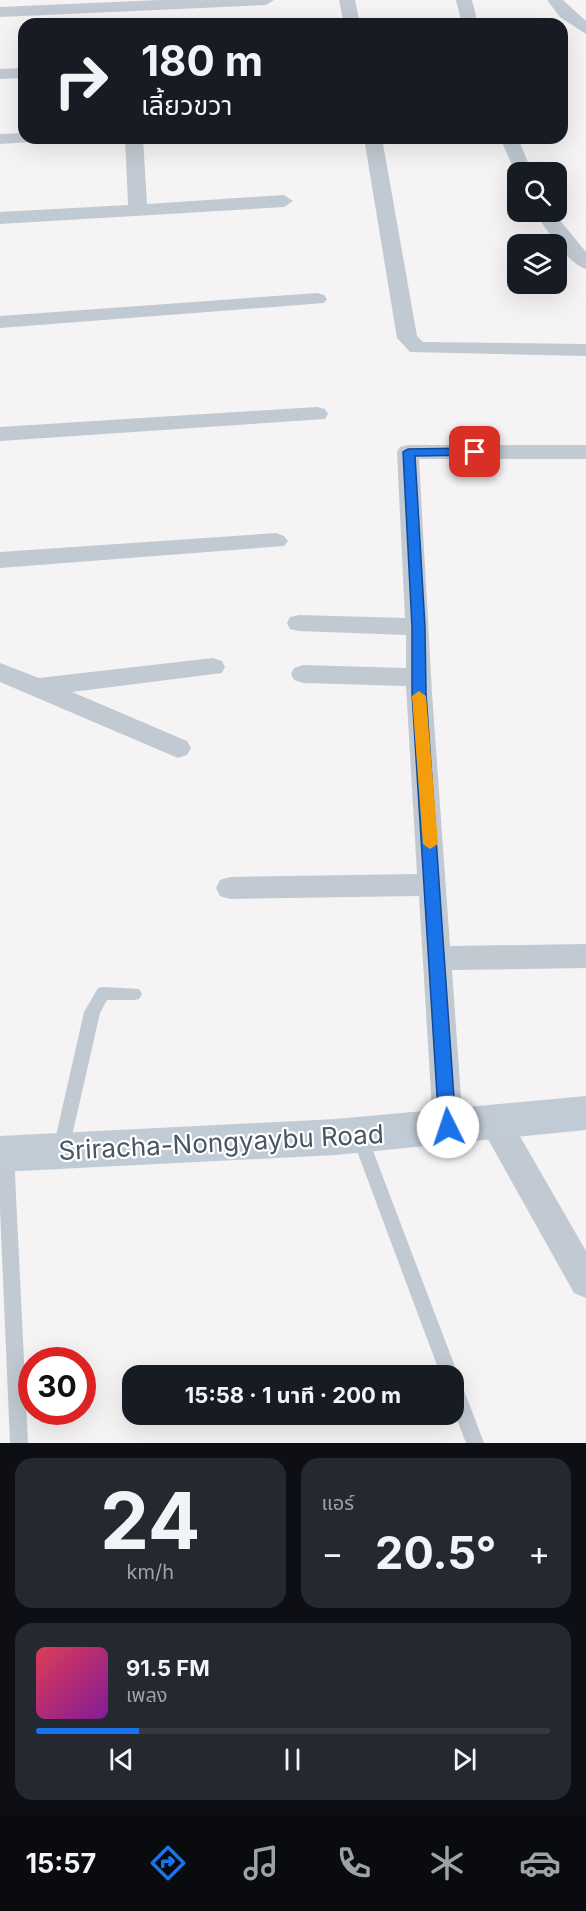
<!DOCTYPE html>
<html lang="th">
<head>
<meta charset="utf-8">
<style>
	:root { --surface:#171b24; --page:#242831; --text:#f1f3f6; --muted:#9ea1a6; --line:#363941; --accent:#1a73e8 }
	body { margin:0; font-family:Inter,"Noto Sans Thai",sans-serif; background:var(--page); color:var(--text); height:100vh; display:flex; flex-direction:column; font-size:22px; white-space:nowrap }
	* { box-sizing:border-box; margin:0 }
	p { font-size:20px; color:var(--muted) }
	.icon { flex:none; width:33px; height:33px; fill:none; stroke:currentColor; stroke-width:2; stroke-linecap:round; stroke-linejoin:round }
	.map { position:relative; height:1443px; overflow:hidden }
	.panel { display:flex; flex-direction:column; gap:15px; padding:15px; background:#0d0f14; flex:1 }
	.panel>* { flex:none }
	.guide { position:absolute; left:18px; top:18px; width:550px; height:126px; border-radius:18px; box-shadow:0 6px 24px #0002; background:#171b24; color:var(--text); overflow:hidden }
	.tools { position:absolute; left:507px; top:162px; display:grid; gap:12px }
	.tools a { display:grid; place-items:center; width:60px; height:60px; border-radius:12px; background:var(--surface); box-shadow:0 6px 24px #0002; font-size:30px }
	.speed { position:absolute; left:18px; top:1347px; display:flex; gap:12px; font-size:30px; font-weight:700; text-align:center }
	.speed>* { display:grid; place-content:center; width:78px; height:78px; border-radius:50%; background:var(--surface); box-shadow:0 6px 24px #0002; line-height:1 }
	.speed .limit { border:9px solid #d22; background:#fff; color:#111 }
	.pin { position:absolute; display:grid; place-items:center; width:51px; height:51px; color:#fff; margin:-26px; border-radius:12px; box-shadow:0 3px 9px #0006 }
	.me { position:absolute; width:66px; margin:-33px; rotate:356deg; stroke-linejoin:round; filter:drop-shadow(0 0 4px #0008) }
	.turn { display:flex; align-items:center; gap:21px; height:126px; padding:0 24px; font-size:27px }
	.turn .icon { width:78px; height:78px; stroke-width:2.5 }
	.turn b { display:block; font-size:42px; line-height:51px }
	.big { font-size:45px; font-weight:700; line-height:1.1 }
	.panel .card { flex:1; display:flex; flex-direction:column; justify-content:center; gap:9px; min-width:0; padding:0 21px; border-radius:18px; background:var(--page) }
	.panel .dial { align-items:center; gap:0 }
	.dial b { font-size:78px; line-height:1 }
	.song { display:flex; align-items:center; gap:18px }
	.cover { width:72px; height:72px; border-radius:9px; background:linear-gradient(135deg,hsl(350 70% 55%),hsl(290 70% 35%)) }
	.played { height:6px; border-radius:3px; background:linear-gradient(90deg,var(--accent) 20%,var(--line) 20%) }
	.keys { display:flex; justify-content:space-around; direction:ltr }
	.heat { display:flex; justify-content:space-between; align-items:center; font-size:33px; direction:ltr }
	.panel .tiles { flex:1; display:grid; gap:15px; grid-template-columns:1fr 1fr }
	.card:last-child { grid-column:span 2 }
	.trip { position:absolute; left:122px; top:1365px; width:342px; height:60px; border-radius:18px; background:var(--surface); box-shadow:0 6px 24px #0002; font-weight:700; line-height:60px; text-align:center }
	.tab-bar { display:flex; height:96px; justify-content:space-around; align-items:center; background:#090b0e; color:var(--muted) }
	.tab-bar .icon { width:42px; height:42px }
	.tab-bar .current { color:var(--accent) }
	.tab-bar b { font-size:27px; color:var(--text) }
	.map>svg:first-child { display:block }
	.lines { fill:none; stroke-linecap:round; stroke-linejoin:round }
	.service { fill:#c1cad2; fill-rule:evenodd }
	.minor { fill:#c1cad2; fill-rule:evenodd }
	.secondary { fill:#c1cbd6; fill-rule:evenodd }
	.route { fill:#1a73e8; stroke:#114b97; stroke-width:1.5 }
	.slow { fill:#f59e0b }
	.labels { text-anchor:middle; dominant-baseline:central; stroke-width:4.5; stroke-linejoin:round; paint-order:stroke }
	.near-street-label { font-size:26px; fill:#4a5661; stroke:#fff }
</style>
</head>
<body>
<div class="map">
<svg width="586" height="1443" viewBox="0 0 586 1443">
	<rect width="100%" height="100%" fill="#f5f3f3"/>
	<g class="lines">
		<!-- service -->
		<path class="service" d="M 103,987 L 139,989 L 142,994 L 139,999 L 134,1000 L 107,1000 L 100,1013 L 69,1149 L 67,1154 L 61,1156 L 55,1154 L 53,1149 L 84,1012 L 98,988 Z
			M 359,1128 L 365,1130 L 367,1135 L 484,1443 L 466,1443 L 453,1409 L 453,1376 L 441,1376 L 351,1135 L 353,1130 Z
			M 6,1147 L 12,1149 L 14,1154 L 28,1443 L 10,1443 L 0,1209 L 0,1149 Z"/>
		<!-- minor -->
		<path class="minor" d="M 159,0 L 274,0 L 266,5 L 0,17 L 0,7 Z
			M 339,0 L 355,0 L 360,24 L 344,24 Z
			M 456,0 L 472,0 L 478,24 L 462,24 Z
			M 547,0 L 563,0 L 586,21 L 586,34 L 560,17 Z
			M 24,68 L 24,78 L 0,79 L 0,69 Z
			M 24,133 L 24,138 L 33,138 L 30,142 L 0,144 L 0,134 Z
			M 125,138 L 143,138 L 147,204 L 284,195 L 293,201 L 284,207 L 0,224 L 0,212 L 128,205 Z
			M 364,138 L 382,138 L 417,336 L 423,342 L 586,344 L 586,356 L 410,352 L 397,338 Z
			M 500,138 L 518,138 L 532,172 L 518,172 L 517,176 Z
			M 535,212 L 553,212 L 586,252 L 586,269 C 568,264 545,228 535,212 Z
			M 317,293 L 324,295 L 327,299 L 324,303 L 0,328 L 0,316 Z
			M 317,407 L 325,409 L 328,414 L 325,419 L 0,441 L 0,427 Z
			M 408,445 L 586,445 L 586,459 L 419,459 L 432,693 L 450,946 L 586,944 L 586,968 L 452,970 L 463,1127 L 459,1137 L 448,1141 L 437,1137 L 433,1127 L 419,896 L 230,899 L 220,896 L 216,888 L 220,880 L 230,877 L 417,874 L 406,686 L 303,683 L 294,680 L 291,674 L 294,668 L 303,665 L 406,668 L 406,635 L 299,631 L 290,629 L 287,623 L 290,617 L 299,615 L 405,618 L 397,452 L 400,447 Z
			M 276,533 L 284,536 L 288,541 L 284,546 L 0,568 L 0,552 Z
			M 213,658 L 222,661 L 225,667 L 222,673 L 72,692 L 187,741 L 191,748 L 187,755 L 178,758 L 0,682 L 0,663 L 39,678 Z
			M 495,1108 L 506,1112 L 586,1251 L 586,1298 L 574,1293 L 484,1132 L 480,1122 L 484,1112 Z"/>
		<!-- secondary -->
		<path class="secondary" d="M 586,1096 L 586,1130 L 336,1155 L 0,1172 L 0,1136 L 336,1119 Z"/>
	</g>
	<!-- route -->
	<path class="route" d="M 475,448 L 481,452 L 479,455 L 415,456 L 425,627 L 426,693 L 456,1127 L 454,1132 L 448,1134 L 442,1132 L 439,1127 L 412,693 L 412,627 L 403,452 L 408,449 Z"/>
	<!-- slow -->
	<path class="slow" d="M 419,691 L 426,696 L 438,844 L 430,849 L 423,844 L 412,696 Z"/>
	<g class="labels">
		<!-- near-street labels -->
		<g class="near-street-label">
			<text transform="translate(221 1142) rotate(-3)">Sriracha-Nongyaybu Road</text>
		</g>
	</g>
</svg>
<div class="tools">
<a><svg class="icon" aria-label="search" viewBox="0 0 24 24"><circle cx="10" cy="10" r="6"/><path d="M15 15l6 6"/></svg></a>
<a><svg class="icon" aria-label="layers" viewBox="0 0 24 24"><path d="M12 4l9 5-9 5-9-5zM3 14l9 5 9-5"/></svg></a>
</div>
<div class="speed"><div class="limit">30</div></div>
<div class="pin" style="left:475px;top:452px;background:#d93025"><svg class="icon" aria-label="arrive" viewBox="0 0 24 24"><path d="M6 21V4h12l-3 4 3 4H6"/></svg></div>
<svg class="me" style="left:448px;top:1127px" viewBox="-20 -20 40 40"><circle r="19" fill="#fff"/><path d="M0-13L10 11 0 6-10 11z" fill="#1a73e8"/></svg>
<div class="trip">15:58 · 1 นาที · 200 m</div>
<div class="guide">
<div class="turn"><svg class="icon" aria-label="right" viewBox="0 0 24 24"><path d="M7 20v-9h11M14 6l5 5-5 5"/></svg><div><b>180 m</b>เลี้ยวขวา</div></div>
</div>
</div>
<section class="panel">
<div class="tiles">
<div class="card dial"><b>24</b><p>km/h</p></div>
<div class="card"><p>แอร์</p>
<div class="heat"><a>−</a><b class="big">20.5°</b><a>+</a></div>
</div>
<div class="card">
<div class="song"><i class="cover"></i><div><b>91.5 FM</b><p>เพลง</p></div></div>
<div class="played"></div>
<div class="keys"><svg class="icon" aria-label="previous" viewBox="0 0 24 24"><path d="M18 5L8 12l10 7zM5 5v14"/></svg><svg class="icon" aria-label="pause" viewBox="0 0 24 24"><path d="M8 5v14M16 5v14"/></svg><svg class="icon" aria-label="next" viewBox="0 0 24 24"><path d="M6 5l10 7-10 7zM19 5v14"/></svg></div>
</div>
</div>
</section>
<nav class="tab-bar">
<b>15:57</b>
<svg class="icon current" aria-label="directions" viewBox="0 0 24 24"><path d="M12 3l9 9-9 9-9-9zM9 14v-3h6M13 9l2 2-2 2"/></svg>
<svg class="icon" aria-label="music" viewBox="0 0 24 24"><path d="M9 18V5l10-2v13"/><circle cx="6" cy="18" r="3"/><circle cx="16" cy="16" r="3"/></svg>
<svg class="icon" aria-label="phone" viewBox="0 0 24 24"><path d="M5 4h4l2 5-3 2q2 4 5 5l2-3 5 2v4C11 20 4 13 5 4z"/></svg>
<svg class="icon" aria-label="climate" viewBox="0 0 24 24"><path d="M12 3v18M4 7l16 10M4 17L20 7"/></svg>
<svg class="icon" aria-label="car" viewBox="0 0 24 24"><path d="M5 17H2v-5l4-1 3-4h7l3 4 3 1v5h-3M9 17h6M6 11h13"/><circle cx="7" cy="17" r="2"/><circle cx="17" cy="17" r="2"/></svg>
</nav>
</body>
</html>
